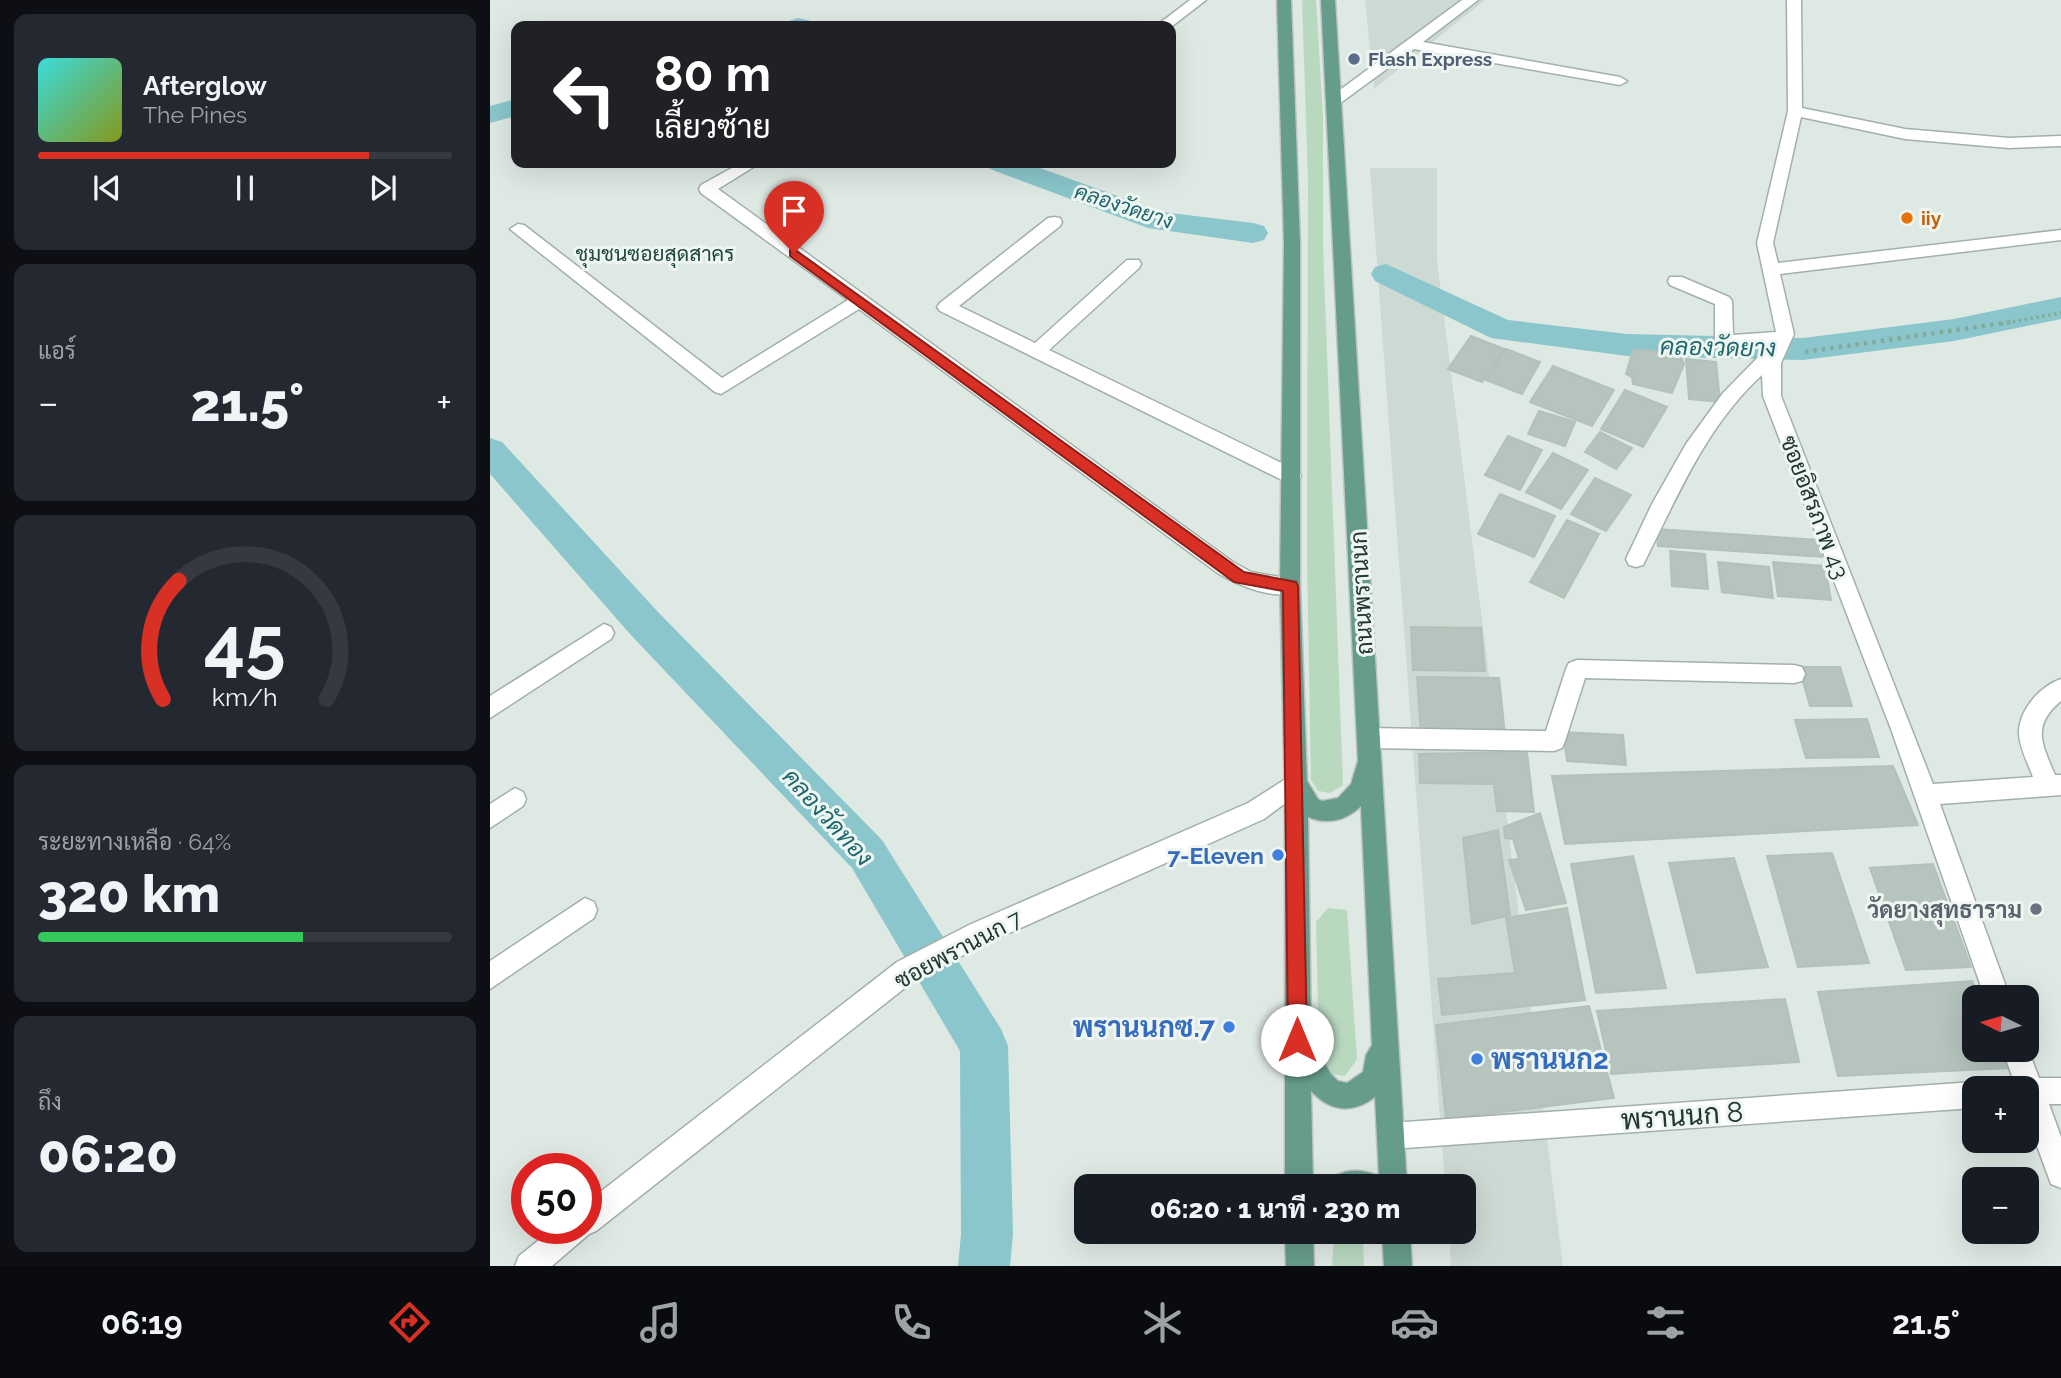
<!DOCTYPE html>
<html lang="th">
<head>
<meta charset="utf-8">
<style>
	:root { --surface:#171b24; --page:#242831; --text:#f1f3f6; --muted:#9ea1a6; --line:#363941; --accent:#d93025 }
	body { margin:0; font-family:Raleway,Sarabun,sans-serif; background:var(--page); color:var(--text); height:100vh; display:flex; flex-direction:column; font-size:26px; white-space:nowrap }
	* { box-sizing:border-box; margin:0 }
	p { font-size:23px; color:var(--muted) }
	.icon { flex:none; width:38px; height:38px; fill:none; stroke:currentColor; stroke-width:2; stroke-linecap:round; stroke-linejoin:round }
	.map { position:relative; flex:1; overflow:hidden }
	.side { display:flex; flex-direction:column; gap:14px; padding:14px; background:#0d0f14; width:490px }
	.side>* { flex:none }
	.hud { position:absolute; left:21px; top:21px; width:665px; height:147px; border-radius:14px; box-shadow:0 7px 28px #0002; background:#202124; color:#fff; overflow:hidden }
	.needle { width:46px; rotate:275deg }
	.controls { position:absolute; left:1472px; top:985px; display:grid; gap:14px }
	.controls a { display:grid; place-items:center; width:77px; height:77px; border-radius:14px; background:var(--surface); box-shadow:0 7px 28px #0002; font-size:35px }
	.speed { position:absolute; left:21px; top:1153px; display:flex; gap:14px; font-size:35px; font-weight:700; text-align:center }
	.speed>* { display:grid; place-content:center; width:91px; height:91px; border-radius:50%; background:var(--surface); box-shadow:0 7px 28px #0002; line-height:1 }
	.speed .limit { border:10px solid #d22; background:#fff; color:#111 }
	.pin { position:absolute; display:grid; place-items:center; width:60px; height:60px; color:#fff; margin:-72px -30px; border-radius:50% 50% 50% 0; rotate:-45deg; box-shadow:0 0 7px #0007 }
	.pin .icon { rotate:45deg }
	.me { position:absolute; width:77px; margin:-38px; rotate:0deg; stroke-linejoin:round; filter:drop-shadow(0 0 5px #0008) }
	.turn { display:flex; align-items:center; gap:24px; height:147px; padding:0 28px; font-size:32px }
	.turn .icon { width:91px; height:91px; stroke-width:2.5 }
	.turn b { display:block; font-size:49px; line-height:60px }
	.big { font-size:52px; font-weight:800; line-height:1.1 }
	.side .widget { flex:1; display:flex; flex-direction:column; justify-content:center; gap:10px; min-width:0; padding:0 24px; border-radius:14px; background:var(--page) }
	.side .dial { align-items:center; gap:0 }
	.dial svg { height:182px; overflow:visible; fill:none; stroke:var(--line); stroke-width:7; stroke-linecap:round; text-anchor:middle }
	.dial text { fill:var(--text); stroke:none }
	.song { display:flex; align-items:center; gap:21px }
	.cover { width:84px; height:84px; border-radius:10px; background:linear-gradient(135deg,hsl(180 70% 55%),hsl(70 70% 35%)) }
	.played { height:7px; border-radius:4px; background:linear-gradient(90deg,var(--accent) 80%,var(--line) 80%) }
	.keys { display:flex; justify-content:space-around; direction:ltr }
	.heat { display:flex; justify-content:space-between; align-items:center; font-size:38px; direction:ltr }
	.charge { height:10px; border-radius:5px; background:linear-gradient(90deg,#34c759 64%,var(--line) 0) }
	.trip { position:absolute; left:584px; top:1174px; width:402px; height:70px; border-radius:14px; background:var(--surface); box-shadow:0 7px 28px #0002; font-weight:800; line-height:70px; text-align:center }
	.dock { display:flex; height:112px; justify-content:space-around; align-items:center; background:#090b0e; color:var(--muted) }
	.dock .icon { width:49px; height:49px }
	.dock .selected { color:var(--accent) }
	.dock b { font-size:32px; color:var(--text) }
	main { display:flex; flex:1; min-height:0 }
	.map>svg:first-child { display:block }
	.built { fill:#cdd9d3 }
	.green { fill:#b9d9bf }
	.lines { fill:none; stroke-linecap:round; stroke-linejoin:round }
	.canal { fill:#8ac6cb; fill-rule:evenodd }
	.building { fill:#b5c4bd; stroke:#b2c2ba; stroke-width:2 }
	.minor-casing { stroke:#a2b0aa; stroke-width:3 }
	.major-casing { stroke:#bcc3c1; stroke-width:3 }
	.path-far1 { stroke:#81ab9b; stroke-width:3.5; stroke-dasharray:2.5 3.5; stroke-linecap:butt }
	.path { stroke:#81ab9b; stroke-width:4.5; stroke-dasharray:3.5 5; stroke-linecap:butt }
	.minor { fill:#fff; fill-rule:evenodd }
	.major { fill:#669c8a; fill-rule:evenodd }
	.route { fill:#d93025; stroke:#8d1f18; stroke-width:2 }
	.service-dot { fill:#5c6f8a; stroke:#eff6f2; stroke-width:2.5 }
	.food-dot { fill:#e8710a; stroke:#eff6f2; stroke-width:2.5 }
	.shop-dot { fill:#3f7fe0; stroke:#eff6f2; stroke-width:2.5 }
	.worship-dot { fill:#6b7280; stroke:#eff6f2; stroke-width:2.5 }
	.labels { text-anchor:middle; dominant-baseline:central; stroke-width:6; stroke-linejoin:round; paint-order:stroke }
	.far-service-label { font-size:19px; font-weight:bold; fill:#4e5e75; stroke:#eff6f2; text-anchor:start }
	.far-food-label { font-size:19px; font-weight:bold; fill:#c56008; stroke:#eff6f2; text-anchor:start }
	.far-water-label { font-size:21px; font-style:italic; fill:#20686f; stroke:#eff6f2 }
	.far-neighbourhood-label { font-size:21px; fill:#1f483b; stroke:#eff6f2 }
	.street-label { font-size:23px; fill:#213830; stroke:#eff6f2 }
	.shop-label { font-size:23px; font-weight:bold; fill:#366cbe; stroke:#eff6f2; text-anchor:end }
	.worship-label { font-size:23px; font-weight:bold; fill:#5b616d; stroke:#eff6f2; text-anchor:end }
	.water-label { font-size:24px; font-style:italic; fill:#20686f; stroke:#eff6f2 }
	.near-shop-label { font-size:28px; font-weight:bold; fill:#366cbe; stroke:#eff6f2; text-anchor:end }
	.near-street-label { font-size:28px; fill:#213830; stroke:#eff6f2 }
</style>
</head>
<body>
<main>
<section class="side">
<div class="widget">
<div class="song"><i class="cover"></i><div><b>Afterglow</b><p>The Pines</p></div></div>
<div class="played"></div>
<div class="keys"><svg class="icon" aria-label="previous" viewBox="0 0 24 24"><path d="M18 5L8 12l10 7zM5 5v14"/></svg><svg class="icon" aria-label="pause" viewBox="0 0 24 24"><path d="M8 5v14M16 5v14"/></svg><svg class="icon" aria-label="next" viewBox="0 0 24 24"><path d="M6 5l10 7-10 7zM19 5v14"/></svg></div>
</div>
<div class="widget"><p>แอร์</p>
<div class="heat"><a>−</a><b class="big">21.5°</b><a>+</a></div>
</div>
<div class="widget dial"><svg viewBox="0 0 100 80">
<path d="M14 69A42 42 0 1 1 86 69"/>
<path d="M14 69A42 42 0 0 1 21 17" stroke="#d93025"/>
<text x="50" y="56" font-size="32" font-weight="700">45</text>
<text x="50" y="72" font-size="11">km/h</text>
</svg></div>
<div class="widget"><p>ระยะทางเหลือ · 64%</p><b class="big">320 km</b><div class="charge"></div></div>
<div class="widget"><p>ถึง</p><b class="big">06:20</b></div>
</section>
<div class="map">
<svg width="1571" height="1266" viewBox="0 0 1571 1266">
	<rect width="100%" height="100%" fill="#dfe9e4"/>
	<!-- built -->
	<path class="built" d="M 875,0 L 995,0 L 884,89 Z
		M 880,168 L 947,168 L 947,261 L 1073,1266 L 961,1266 L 959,1232 L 975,1232 L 975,1186 L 955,1186 Z"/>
	<!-- green -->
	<path class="green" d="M 812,0 L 826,0 L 833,117 L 833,245 L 853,785 L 840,793 L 828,791 L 821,780 L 817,559 L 818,181 Z
		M 838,908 L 857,910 L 867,1059 L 855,1076 L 839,1074 L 829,1051 L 826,922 Z
		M 869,1232 L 873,1238 L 874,1266 L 842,1266 L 844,1233 Z"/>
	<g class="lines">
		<!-- canal -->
		<path class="canal" d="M 308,18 L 321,21 L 325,26 L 295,26 L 299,21 Z
			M 26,99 L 26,116 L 0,123 L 0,106 Z
			M 496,163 L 536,163 L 672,212 L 763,223 L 774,226 L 778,233 L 774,240 L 763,243 L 658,228 L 500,169 Z
			M 896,264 L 1018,320 L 1137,334 L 1313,338 L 1464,319 L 1571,297 L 1571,319 L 1464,341 L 1313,360 L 1137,356 L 1001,338 L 885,281 L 881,274 L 885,267 Z
			M 0,438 L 12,442 L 168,612 L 392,840 L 511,1029 L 518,1046 L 523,1234 L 520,1266 L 468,1266 L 471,1234 L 470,1051 L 362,868 L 140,634 L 0,474 Z"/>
	</g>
	<!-- building -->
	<path class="building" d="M 981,336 L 1014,349 L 992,382 L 958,369 Z
		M 1016,349 L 1050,362 L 1032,394 L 996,380 Z
		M 1143,350 L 1189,352 L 1194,364 L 1182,393 L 1143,384 L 1142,377 L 1136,374 Z
		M 1196,359 L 1226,362 L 1230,402 L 1199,399 Z
		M 1063,366 L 1124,390 L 1102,426 L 1040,402 Z
		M 1135,390 L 1177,407 L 1153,447 L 1111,429 Z
		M 1049,411 L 1085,422 L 1075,446 L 1038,434 Z
		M 1110,432 L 1142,448 L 1126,469 L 1095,452 Z
		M 1018,436 L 1052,450 L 1030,490 L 995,475 Z
		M 1063,453 L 1098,470 L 1071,509 L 1036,492 Z
		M 1105,478 L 1141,495 L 1116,531 L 1081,514 Z
		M 1010,494 L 1065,516 L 1044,557 L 988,534 Z
		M 1077,520 L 1109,534 L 1074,598 L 1040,582 Z
		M 1166,529 L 1330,540 L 1334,557 L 1168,546 Z
		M 1180,551 L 1215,554 L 1218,589 L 1182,586 Z
		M 1228,562 L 1279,567 L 1283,598 L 1232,592 Z
		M 1283,562 L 1335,566 L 1341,600 L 1288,596 Z
		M 921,627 L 991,628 L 995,671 L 923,670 Z
		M 1309,667 L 1350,667 L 1362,706 L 1320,706 Z
		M 927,677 L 1009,678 L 1015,735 L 931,734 Z
		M 1377,719 L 1389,757 L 1316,758 L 1305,720 Z
		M 1073,732 L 1133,735 L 1136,765 L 1077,761 Z
		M 1037,752 L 1044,812 L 1007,811 L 1004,784 L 930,783 L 929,754 Z
		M 1403,766 L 1428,825 L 1075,844 L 1062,776 Z
		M 1050,813 L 1076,903 L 1036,910 L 1019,860 L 1029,859 L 1023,839 L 1015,838 L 1014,827 Z
		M 1008,830 L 1020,915 L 982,924 L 973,838 Z
		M 1342,853 L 1379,963 L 1308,967 L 1277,856 Z
		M 1143,856 L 1176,988 L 1106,993 L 1081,864 Z
		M 1244,858 L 1278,967 L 1207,973 L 1179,863 Z
		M 1443,864 L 1481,967 L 1416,970 L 1380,868 Z
		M 1077,908 L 1095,1000 L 952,1015 L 948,979 L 1025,973 L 1016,918 Z
		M 1482,981 L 1489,998 L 1484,998 L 1484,1050 L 1513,1050 L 1521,1068 L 1348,1076 L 1328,992 Z
		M 1295,999 L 1309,1062 L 1121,1074 L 1107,1011 Z
		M 1099,1006 L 1124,1098 L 956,1119 L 946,1025 Z"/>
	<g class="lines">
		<defs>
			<path id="minor" d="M 700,0 L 716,0 L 681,27 L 666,26 Z
				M 972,0 L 988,0 L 933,42 L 1130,77 L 1137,81 L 1130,85 L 924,49 L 849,104 L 839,104 L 837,101 L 839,98 Z
				M 1297,0 L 1311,0 L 1312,108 L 1415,129 L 1519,138 L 1571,136 L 1571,146 L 1519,148 L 1415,139 L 1311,117 L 1283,243 L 1288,263 L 1571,230 L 1571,240 L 1290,274 L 1304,334 L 1291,363 L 1291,396 L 1443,784 L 1543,777 C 1538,763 1530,749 1529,734 C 1528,711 1550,686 1571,679 L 1571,701 C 1541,726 1552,744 1565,775 L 1571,775 L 1571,795 L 1450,804 L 1520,998 L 1495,998 L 1401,729 L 1273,396 L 1272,375 C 1215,427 1187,498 1153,565 L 1146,567 L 1139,565 L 1136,559 L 1162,504 L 1196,444 L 1233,393 L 1280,345 L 1228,346 L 1225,342 L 1225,304 L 1180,285 L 1178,281 L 1180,277 L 1192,277 L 1239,297 L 1242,301 L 1243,335 L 1286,332 L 1267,243 L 1298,111 Z
				M 251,163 L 270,163 L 228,189 L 743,562 L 761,572 L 807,580 L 810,586 L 807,592 C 783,600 750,586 729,574 L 369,309 L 231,394 L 225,392 L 20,229 L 28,224 L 34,225 L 232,378 L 358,300 L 211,193 L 209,189 L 211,185 Z
				M 564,217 L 570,218 L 572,222 L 570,226 L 469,306 L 545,343 L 637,260 L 649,260 L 651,264 L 649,268 L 559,350 L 808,471 L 811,476 L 808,481 L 801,483 L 794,481 L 450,311 L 447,307 L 450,303 L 558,218 Z
				M 114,624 L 121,627 L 124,633 L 121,639 L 0,718 L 0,696 Z
				M 1087,660 L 1304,665 L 1312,667 L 1315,674 L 1312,681 L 1304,683 L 1095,678 L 1075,741 L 1072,748 L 1064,751 L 879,748 L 871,745 L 868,738 L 871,731 L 879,728 L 1056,731 L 1076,669 L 1079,663 Z
				M 805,773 L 813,776 L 816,783 L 813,790 L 774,819 L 497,943 L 425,980 L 106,1231 L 99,1234 L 62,1266 L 25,1266 L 29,1256 L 64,1228 L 96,1228 L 96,1203 L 407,962 L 479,925 L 758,803 Z
				M 25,788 L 33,792 L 36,799 L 33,806 L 0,828 L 0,804 Z
				M 95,898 L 104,902 L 107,910 L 104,918 L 0,989 L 0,961 Z
				M 1536,1044 L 1549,1078 L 1571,1078 L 1571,1104 L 1559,1104 L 1571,1137 L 1571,1188 L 1561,1184 L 1536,1116 L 1536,1088 L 1524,1088 L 1525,1085 L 1513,1050 L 1536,1050 Z
				M 1484,1082 L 1495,1088 L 1484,1088 L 1484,1108 L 901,1149 L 891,1146 L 888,1136 L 891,1126 L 901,1123 Z"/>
			<path id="major" d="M 787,0 L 801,0 L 810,243 L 810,586 L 817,781 L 828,799 L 832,801 L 848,798 L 861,784 L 868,761 L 831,0 L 845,0 L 917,1186 L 841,1186 L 845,1176 C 860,1168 874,1170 889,1176 L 885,1097 C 863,1114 840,1112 821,1091 L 823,1186 L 795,1186 L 795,794 L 790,586 L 794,243 ZM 871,806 L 882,1045 L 876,1055 L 873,1072 L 857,1083 L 848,1081 L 841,1074 L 821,1040 L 818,817 C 837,825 856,821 871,806 Z
				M 795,1232 L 823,1232 L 824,1266 L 796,1266 Z
				M 892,1232 L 920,1232 L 922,1266 L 894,1266 Z"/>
		</defs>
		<!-- minor casing -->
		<use href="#minor" class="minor-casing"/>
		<!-- major casing -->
		<use href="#major" class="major-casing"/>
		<!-- path-far1 -->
		<path class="path-far1" d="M 1511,324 L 1571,313"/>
		<!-- path -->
		<path class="path" d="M 1315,352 L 1521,322"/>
		<!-- minor -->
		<use href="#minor" class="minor"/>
		<!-- major -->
		<use href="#major" class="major"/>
	</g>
	<!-- route -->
	<path class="route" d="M 304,249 L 754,572 L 806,582 L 808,586 L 817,1040 L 814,1047 L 807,1050 L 801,1047 L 798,1040 L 793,591 L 744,582 L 300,256 L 300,250 Z"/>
	<!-- markers -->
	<circle class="service-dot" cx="864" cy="59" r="7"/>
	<circle class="food-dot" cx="1417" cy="218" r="7"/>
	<g class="shop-dot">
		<circle cx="788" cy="855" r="7"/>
		<circle cx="739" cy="1027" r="7"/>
		<circle cx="987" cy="1059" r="7"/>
	</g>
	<circle class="worship-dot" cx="1546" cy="909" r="7"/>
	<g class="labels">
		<!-- far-service labels -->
		<g class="far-service-label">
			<text x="878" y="59">Flash Express</text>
		</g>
		<!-- far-food labels -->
		<g class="far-food-label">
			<text x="1431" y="218">iiy</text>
		</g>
		<!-- far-water labels -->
		<g class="far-water-label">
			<text transform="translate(634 206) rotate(18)">คลองวัดยาง</text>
		</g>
		<!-- far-neighbourhood labels -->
		<g class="far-neighbourhood-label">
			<text x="165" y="253">ชุมชนซอยสุดสาคร</text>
		</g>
		<!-- street labels -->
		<g class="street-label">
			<text transform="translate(1325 507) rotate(69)">ซอยอิสรภาพ 43</text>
			<text transform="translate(871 593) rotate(-93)">ถนนพรานนก</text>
			<text transform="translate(468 949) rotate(-28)">ซอยพรานนก 7</text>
		</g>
		<!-- shop labels -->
		<g class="shop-label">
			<text x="774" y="855">7-Eleven</text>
		</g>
		<!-- worship labels -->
		<g class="worship-label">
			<text x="1532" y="909">วัดยางสุทธาราม</text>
		</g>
		<!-- water labels -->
		<g class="water-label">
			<text transform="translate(1228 347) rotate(1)">คลองวัดยาง</text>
			<text transform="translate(338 817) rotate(48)">คลองวัดทอง</text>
		</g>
		<!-- near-shop labels -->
		<g class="near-shop-label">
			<text x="725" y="1027">พรานนกซ.7</text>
			<text x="1001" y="1059" text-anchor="start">พรานนก2</text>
		</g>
		<!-- near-street labels -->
		<g class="near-street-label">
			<text transform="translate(1192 1116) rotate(-4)">พรานนก 8</text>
		</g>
	</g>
</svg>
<div class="controls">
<a><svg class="needle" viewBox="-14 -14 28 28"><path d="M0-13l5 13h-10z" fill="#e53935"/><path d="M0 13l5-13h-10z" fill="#9ea1a6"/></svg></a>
<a>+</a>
<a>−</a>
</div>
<div class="speed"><div class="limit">50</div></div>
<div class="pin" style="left:304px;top:253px;background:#d93025"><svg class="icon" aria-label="arrive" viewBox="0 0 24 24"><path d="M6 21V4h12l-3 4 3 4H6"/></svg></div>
<svg class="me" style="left:807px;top:1040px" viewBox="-20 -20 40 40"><circle r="19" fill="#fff"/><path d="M0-13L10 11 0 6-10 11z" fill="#d93025"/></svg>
<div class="trip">06:20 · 1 นาที · 230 m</div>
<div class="hud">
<div class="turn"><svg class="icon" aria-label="left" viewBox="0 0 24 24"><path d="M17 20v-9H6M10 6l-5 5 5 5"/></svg><div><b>80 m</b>เลี้ยวซ้าย</div></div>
</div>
</div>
</main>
<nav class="dock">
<b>06:19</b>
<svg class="icon selected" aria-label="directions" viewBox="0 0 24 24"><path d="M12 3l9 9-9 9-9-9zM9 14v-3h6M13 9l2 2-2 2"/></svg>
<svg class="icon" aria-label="music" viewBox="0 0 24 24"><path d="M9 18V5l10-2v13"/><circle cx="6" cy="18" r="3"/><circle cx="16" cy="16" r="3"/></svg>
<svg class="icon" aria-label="phone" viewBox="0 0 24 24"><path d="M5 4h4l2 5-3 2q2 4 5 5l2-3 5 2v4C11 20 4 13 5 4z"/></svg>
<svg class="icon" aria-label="climate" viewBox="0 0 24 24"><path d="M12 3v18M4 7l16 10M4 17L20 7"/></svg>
<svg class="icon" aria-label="car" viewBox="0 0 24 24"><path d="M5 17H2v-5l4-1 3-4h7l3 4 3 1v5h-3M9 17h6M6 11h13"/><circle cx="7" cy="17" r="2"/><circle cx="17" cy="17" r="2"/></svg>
<svg class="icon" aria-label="filters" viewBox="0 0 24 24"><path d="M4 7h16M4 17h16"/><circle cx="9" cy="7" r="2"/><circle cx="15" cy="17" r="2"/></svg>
<b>21.5°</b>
</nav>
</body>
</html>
